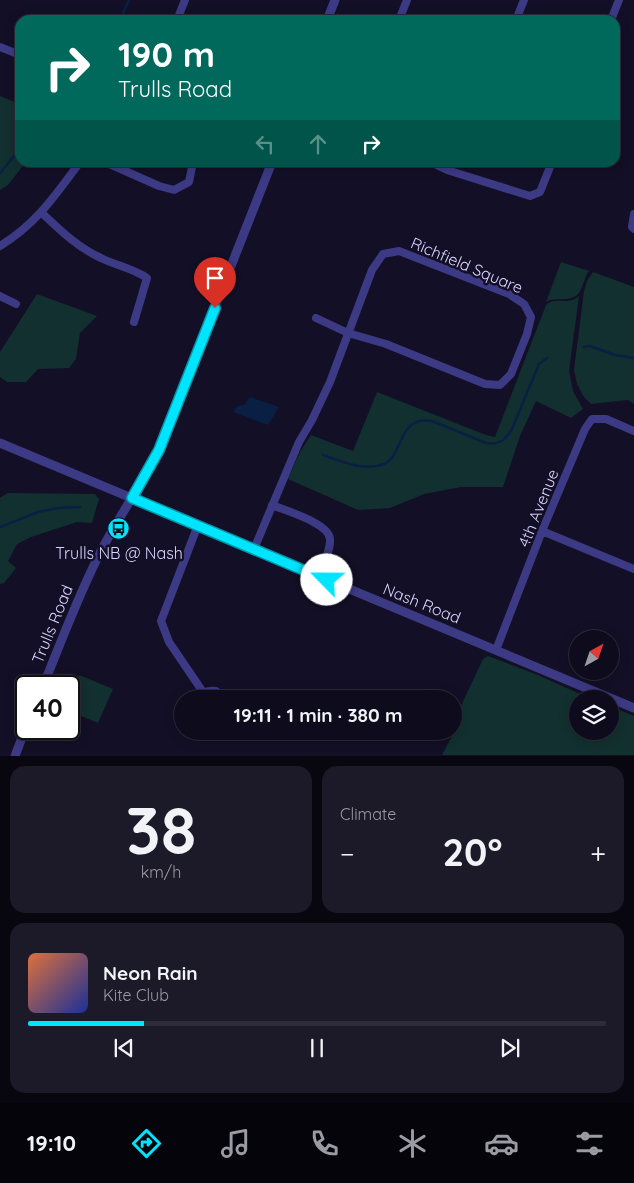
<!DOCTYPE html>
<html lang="en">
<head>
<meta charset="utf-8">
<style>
	:root { --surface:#0e0b1c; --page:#1c1929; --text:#f1f3f6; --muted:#9b9ba3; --line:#2e2b3b; --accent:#00e5ff }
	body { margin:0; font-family:Quicksand,sans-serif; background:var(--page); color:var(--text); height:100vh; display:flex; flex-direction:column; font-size:19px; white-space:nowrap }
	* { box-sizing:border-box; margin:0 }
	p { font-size:16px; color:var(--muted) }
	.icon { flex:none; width:28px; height:28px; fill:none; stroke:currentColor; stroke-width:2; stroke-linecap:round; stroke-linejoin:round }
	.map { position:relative; height:756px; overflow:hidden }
	.sheet { display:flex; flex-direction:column; gap:10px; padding:10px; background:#08060f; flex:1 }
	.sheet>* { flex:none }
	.top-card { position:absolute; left:15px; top:15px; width:605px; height:152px; border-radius:15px; box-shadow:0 2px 12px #0003,0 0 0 1px var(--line); background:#00695c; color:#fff; overflow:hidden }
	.needle { width:32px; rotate:40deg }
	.fabs { position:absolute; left:569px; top:630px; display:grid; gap:10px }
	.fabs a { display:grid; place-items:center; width:50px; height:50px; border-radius:50%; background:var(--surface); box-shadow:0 2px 12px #0003,0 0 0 1px var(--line); font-size:25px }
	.speed { position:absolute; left:15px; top:675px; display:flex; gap:10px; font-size:25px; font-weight:700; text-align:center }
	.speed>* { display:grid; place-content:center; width:65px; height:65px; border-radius:50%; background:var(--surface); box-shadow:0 2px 12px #0003,0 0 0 1px var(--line); line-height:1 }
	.speed .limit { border:2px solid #111; border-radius:8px; background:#fff; color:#111 }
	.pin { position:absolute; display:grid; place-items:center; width:42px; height:42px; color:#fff; margin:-51px -21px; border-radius:50% 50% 50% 0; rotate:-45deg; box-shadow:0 0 5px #0007 }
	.pin .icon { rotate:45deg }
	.me { position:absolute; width:55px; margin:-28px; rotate:293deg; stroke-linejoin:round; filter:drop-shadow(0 0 4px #0008) }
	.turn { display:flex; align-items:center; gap:18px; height:105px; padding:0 20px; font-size:22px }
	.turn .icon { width:65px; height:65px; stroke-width:2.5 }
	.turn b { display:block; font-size:35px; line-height:42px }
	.lanes { display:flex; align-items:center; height:48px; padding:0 20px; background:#0003; justify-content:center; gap:25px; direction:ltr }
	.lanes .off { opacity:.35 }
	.big { font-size:38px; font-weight:800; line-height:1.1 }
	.sheet .tile { flex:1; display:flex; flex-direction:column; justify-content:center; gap:8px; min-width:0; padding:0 18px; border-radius:15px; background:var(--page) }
	.sheet .dial { align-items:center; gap:0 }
	.dial b { font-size:65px; line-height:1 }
	.song { display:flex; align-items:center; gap:15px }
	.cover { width:60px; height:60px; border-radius:8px; background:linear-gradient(135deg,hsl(20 70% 55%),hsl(230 70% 35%)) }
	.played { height:5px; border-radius:2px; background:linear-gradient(90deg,var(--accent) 20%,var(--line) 20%) }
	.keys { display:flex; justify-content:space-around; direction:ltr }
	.heat { display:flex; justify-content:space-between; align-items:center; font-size:28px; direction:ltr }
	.sheet .tiles { flex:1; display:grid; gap:10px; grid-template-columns:1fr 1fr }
	.tile:last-child { grid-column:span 2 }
	.trip { position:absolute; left:174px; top:690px; width:288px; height:50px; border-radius:25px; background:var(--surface); box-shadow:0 2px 12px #0003,0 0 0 1px var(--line); font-weight:800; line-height:50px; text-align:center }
	.menu { display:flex; height:80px; justify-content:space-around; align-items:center; background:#06040b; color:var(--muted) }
	.menu .icon { width:35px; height:35px }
	.menu .active { color:var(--accent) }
	.menu b { font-size:22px; color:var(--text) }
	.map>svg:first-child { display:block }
	.green { fill:#12302f }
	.water { fill:#0a1f44 }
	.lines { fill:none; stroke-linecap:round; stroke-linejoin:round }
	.stream { stroke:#0a1f44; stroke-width:2.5 }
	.minor { stroke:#3d3a85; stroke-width:8 }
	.tertiary { stroke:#3d3a85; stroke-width:9 }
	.route-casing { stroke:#0095a6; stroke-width:12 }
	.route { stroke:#00e5ff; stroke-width:9 }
	.labels { text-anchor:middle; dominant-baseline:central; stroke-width:5; stroke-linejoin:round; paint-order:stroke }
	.street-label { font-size:16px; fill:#d9d4ff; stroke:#130f26 }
	.poi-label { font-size:16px; fill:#d9d4ff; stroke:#130f26 }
</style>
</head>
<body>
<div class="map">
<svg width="634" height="756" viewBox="0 0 634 756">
	<rect width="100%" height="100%" fill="#130f26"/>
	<!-- green -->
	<path class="green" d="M 0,96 L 20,104 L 20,162 L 25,163 L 8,185 L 0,190 Z
		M 561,262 L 589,271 C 584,278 583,288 578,294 C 569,303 556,296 546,302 Z
		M 593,272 L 634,287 L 634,404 L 628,400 L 591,404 L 584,397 L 577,384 L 574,370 L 584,291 L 587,281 Z
		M 37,294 L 97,316 L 80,333 L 76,359 L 69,368 L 38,369 L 26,382 L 7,382 L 0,377 L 0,352 Z
		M 579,296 L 569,371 L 573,391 L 583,409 L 571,418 L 536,401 L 520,436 L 503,487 L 461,487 L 424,494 L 390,508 L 358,510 L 288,479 L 300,452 L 311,435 L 353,451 L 377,392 L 486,435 L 495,437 L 546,305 C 556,296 568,306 579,296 Z
		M 8,493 L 95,494 L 99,499 L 92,523 L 77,522 L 31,537 L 17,544 L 8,561 L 16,568 L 4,583 L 0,584 L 0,498 Z
		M 488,656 L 538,675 L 591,699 L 578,699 L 578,731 L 610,731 L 610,706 L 634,716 L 634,755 L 442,755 L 458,725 L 458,712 L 483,659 Z
		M 79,675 L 113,689 L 98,723 L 69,711 L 69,700 Z"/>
	<!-- water -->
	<path class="water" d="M 250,397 L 279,407 L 268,425 L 233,412 L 237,406 L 244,405 Z"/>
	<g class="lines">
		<!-- stream -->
		<path class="stream" d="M 120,20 L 129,0
			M 0,173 L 20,149
			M 584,347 L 590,346 L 615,355 L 634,358
			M 323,455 C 341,461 364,472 384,464 C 404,456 397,415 432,421 L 486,443 C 499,445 505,441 512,429 L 539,364 L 547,358
			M 0,527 L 38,512 L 58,508 L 80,507"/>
		<!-- minor -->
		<path class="minor" d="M 177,20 L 185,0
			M 399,20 L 407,0
			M 516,20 L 524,0
			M 611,20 L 619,0
			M 0,47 L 20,55
			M 105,162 L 159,186 L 174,190 L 189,182 L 193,162
			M 430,162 L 447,170 L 530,196 L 540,192 L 552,162
			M 42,213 C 60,230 77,247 101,258 C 117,266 132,268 147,278 L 134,322
			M 634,214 L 632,227 L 634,229
			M 0,246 C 37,223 54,197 80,162
			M 0,296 L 16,304
			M 272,505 C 286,511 329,523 330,539 C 331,551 322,566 318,576
			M 198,525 L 161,621 L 169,642 L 203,692
			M 542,531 L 634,569
			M 254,549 L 299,442 L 312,420 L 330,382 L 372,270 L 383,254 L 399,251 L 509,294 L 524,304 L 531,317 L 527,334 L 511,374 L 500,385 L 485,384 L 386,344 L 348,333 L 316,318
			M 496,650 L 542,531 L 585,429 L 592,419 L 606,419 L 634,431
			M 199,699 C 202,691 208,690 216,691 L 222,699"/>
		<!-- tertiary -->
		<path class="tertiary" d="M 327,20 L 335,0
			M 0,443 L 634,708
			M 43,686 C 62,640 79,593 102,549 C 120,515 142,484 159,449 L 272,162
			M 15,756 L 26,727"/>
	</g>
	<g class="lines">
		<defs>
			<path id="route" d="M 215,308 L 159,450 L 132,498 L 327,580"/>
		</defs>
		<!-- route casing -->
		<use href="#route" class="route-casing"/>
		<!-- route -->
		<use href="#route" class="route"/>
	</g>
	<!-- icons -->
	<defs>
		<symbol id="bus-disc" viewBox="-11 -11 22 22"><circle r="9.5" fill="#00e5ff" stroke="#130f26"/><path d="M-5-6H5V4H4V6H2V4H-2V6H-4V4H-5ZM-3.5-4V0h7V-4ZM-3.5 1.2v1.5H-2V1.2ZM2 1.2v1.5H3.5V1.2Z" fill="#111"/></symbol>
	</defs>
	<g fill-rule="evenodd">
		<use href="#bus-disc" x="106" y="516" width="25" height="25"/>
	</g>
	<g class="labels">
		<!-- street labels -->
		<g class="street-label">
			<text transform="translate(467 265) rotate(23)">Richfield Square</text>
			<text transform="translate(538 508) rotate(-68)">4th Avenue</text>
			<text transform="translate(422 603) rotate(22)">Nash Road</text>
			<text transform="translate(52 624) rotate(-68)">Trulls Road</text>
		</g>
		<!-- poi labels -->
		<g class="poi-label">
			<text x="119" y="553">Trulls NB @ Nash</text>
		</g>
	</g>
</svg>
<div class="fabs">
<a><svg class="needle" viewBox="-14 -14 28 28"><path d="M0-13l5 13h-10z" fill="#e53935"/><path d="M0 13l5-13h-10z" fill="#9b9ba3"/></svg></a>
<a><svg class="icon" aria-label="layers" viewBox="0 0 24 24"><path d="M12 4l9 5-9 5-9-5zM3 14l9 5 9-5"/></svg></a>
</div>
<div class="speed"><div class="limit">40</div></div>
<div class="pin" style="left:215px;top:308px;background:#d93025"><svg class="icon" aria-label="arrive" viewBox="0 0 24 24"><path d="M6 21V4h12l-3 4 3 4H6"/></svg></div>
<svg class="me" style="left:327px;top:580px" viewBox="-20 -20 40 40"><circle r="19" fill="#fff"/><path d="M0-13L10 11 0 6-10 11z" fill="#00e5ff"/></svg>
<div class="trip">19:11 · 1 min · 380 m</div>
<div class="top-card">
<div class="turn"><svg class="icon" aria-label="right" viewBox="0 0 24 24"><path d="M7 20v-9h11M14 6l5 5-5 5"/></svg><div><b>190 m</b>Trulls Road</div></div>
<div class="lanes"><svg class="icon off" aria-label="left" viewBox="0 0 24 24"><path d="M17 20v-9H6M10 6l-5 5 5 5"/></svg><svg class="icon off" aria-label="ahead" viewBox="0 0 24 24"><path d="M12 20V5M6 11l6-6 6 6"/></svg><svg class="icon" aria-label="right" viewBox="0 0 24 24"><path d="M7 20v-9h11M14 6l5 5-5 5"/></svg></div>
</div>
</div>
<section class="sheet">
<div class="tiles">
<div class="tile dial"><b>38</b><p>km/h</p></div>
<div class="tile"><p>Climate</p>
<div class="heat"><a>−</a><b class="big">20°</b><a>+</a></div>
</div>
<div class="tile">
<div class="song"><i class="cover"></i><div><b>Neon Rain</b><p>Kite Club</p></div></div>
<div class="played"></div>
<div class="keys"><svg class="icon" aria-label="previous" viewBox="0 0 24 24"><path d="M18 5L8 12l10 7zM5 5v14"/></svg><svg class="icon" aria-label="pause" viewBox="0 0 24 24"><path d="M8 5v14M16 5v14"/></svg><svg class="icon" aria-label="next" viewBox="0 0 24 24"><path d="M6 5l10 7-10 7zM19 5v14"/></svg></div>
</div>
</div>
</section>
<nav class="menu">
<b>19:10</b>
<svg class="icon active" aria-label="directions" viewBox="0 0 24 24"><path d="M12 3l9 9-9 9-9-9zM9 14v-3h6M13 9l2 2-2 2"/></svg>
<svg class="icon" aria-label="music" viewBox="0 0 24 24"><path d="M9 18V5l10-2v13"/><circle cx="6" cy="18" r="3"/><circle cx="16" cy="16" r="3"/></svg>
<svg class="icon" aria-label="phone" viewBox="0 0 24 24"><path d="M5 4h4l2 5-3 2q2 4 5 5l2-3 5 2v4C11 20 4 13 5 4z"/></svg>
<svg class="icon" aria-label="climate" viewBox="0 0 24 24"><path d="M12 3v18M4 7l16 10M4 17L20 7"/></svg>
<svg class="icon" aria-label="car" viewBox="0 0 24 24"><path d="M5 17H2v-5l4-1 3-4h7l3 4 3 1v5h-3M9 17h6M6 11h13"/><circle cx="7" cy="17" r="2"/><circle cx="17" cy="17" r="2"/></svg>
<svg class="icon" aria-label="filters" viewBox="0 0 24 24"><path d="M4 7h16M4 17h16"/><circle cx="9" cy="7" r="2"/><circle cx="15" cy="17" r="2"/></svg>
</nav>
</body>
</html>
